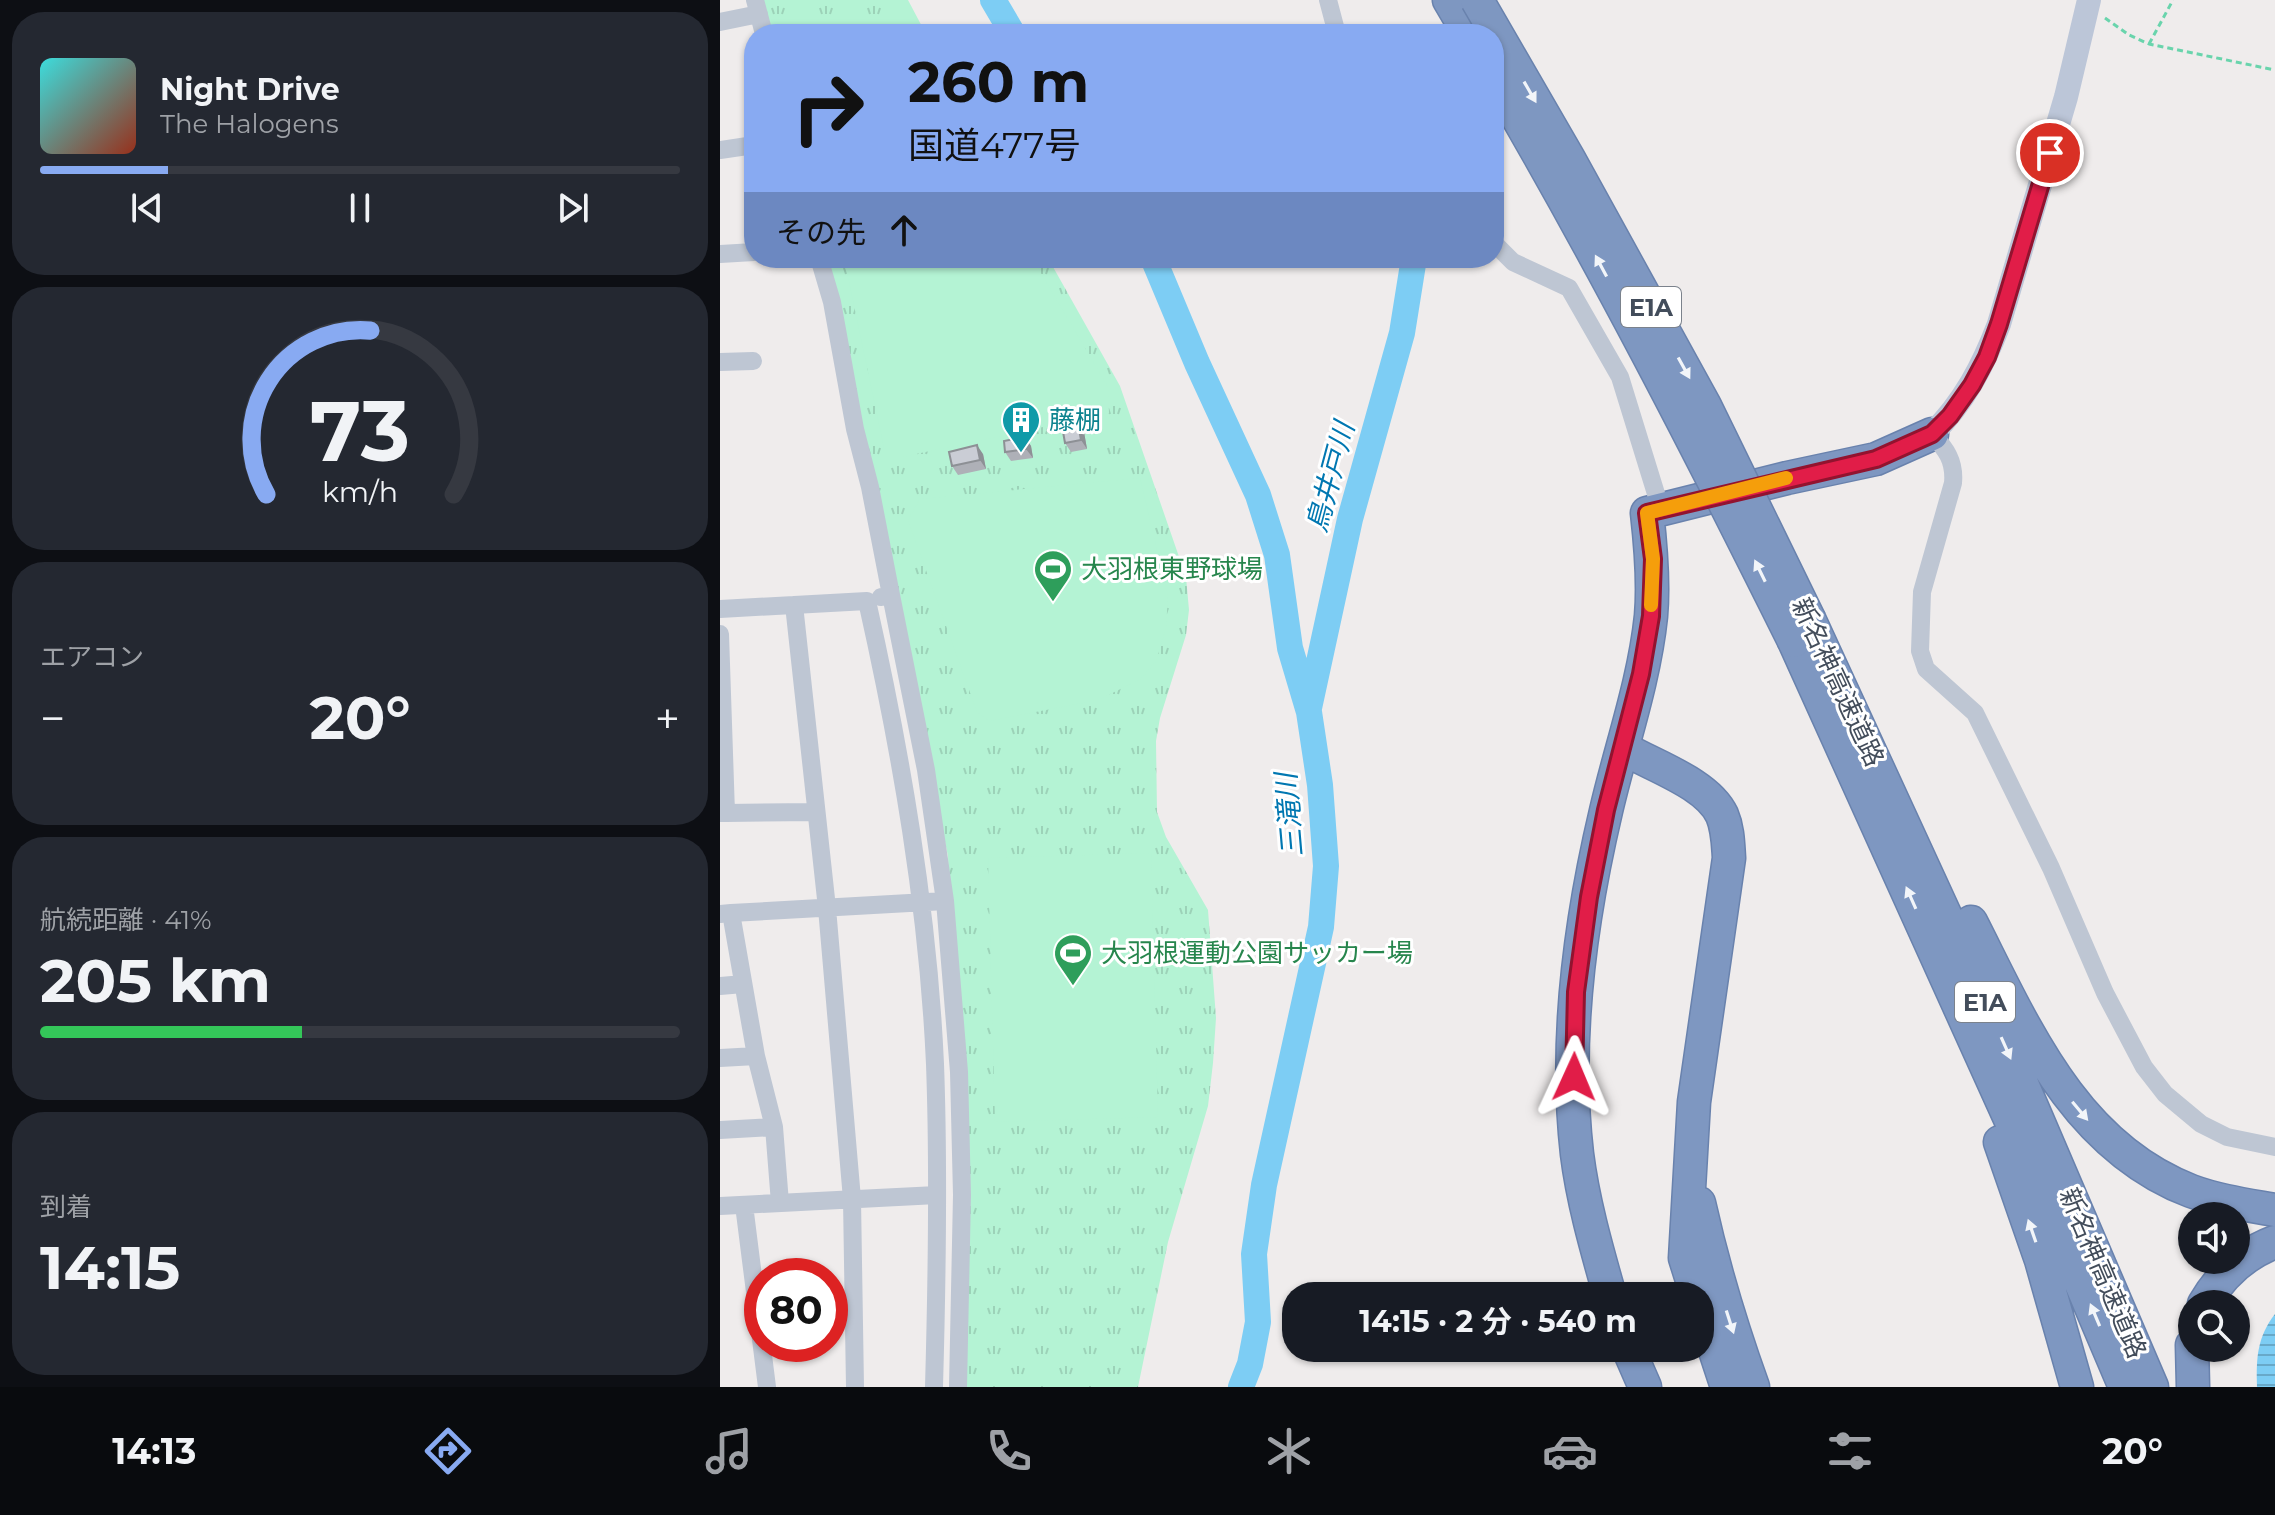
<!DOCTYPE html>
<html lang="ja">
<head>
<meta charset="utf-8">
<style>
	:root { --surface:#171b24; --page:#242831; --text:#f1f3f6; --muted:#9ea1a6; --line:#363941; --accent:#88aaf2 }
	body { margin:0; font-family:Montserrat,"Noto Sans JP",sans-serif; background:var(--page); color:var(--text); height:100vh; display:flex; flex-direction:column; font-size:30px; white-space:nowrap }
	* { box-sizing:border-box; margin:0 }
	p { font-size:26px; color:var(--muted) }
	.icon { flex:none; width:44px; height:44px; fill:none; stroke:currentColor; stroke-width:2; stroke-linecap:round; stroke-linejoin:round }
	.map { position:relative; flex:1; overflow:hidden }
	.panel { display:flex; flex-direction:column; gap:12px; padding:12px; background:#0d0f14; width:720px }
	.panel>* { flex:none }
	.hud { position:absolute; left:24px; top:24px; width:760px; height:244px; border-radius:32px; box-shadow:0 2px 6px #0004; background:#88aaf2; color:#111; overflow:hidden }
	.tools { position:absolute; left:1458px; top:1202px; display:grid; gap:16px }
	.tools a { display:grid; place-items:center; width:72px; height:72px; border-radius:50%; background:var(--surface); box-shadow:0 2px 6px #0004; font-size:40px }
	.speed { position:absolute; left:24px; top:1258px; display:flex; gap:16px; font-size:40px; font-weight:700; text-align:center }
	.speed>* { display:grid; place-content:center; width:104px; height:104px; border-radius:50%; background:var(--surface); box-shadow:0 2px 6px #0004; line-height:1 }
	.speed .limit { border:12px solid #d22; background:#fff; color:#111 }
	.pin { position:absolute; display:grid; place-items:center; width:68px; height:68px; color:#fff; margin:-34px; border:4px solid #fff; border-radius:50%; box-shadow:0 2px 8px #0007 }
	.me { position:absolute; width:88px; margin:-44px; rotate:1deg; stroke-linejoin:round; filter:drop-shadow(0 0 6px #0008) }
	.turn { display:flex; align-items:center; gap:28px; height:168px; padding:0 32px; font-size:36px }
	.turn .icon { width:104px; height:104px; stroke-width:2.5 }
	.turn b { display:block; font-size:56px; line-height:68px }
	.then { display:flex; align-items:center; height:76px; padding:0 32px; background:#0003; gap:16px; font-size:30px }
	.big { font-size:60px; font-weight:700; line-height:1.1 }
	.panel .card { flex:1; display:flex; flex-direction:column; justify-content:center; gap:12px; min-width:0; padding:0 28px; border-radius:32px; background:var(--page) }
	.panel .dial { align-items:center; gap:0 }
	.dial svg { height:208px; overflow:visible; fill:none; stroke:var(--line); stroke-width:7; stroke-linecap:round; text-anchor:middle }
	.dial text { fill:var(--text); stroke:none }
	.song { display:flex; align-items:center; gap:24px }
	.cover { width:96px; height:96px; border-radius:12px; background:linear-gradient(135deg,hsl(180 70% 55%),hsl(10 70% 35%)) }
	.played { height:8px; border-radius:4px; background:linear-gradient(90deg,var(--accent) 20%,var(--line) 20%) }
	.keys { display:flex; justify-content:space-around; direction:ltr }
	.heat { display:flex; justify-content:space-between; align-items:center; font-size:44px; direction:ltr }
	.charge { height:12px; border-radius:6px; background:linear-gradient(90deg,#34c759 41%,var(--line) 0) }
	.trip { position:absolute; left:562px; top:1282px; width:432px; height:80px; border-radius:32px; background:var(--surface); box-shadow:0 2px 6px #0004; font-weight:700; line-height:80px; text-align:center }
	.menu { display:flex; height:128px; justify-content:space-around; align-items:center; background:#090b0e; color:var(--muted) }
	.menu .icon { width:56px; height:56px }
	.menu .active { color:var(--accent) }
	.menu b { font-size:36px; color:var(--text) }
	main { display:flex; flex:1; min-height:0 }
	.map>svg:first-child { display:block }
	.grass { fill:url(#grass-tufts) }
	.pitch { fill:#b4f3d4 }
	.water { fill:url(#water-rules) }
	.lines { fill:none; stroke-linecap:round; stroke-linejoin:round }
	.river { stroke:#7dcdf4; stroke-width:26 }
	.highway-casing { stroke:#6982ad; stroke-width:35 }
	.path { stroke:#69d4ac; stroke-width:3; stroke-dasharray:6 4; stroke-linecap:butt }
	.street { stroke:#bec6d3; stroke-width:18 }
	.secondary { stroke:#bcc6d8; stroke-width:24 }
	.highway { stroke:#7e97c1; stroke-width:32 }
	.highway-bridge-casing { stroke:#6982ad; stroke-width:35; stroke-linecap:butt }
	.highway-bridge { stroke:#7e97c1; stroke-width:32 }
	.wall { fill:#aeb0b7 }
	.shaded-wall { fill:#8d9095 }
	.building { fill:#cacdd5; stroke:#8d9095; stroke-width:2 }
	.oneway { fill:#f2f5f9 }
	.route-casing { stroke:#92132f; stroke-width:20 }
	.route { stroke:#e11d48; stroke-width:14 }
	.slow { stroke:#f59e0b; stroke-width:14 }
	.labels { text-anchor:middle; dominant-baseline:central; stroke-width:6; stroke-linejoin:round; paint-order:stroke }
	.shield { fill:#fff; stroke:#7b828c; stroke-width:2 }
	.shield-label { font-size:24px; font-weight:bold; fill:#434d5b }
	.culture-label { font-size:26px; fill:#0d838f; stroke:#fff; text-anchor:start }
	.leisure-label { font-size:26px; fill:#27864d; stroke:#fff; text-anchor:start }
	.street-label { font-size:26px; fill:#434d5b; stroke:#fff }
	.water-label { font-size:28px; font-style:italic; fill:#0077b1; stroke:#fff }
</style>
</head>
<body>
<main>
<section class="panel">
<div class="card">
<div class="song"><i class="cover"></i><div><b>Night Drive</b><p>The Halogens</p></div></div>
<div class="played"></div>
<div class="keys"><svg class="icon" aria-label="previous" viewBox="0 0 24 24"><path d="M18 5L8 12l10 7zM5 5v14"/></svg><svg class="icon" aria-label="pause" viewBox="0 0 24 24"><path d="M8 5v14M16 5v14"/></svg><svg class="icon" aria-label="next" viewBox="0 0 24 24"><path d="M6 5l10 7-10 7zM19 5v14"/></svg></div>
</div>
<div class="card dial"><svg viewBox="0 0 100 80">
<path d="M14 69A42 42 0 1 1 86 69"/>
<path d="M14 69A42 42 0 0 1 54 6" stroke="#88aaf2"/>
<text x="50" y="56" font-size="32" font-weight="700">73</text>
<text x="50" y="72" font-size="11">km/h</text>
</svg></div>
<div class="card"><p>エアコン</p>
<div class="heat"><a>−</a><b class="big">20°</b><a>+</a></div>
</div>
<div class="card"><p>航続距離 · 41%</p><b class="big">205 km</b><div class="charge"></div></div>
<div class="card"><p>到着</p><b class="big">14:15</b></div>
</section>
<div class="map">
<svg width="1555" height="1387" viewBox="0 0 1555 1387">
	<defs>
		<pattern id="grass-tufts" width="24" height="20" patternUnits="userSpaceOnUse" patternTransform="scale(2)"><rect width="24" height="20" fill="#b4f3d4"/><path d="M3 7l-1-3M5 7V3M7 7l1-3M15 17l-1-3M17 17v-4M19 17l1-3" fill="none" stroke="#9cd2b8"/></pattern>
		<pattern id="water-rules" width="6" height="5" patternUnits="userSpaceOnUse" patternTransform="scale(2)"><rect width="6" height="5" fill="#7dcdf4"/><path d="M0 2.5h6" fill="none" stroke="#68a9c9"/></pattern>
	</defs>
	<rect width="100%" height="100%" fill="#efecec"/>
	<!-- grass -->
	<path class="grass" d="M 39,0 L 188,0 L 206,34 L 47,34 Z
		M 103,258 L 328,258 L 400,386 L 466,577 L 469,610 L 466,635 L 440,718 L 436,741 L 437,812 L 446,837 L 488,910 L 496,1018 L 493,1063 L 488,1106 L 448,1242 L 418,1387 L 246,1387 L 228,856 Z"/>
	<!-- pitch -->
	<path class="pitch" d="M 124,258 L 312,258 L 388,387 L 389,413 L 182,457 L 164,448 Z
		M 420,478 L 448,596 L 446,628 L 436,661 L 421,679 L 378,700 L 269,721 L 257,712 L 188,520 L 200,499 Z
		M 431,853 L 438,1117 L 275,1122 L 268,858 Z"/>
	<!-- water -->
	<path class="water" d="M 1555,1314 L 1555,1387 L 1537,1387 C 1536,1359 1537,1337 1555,1314 Z"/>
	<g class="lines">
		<!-- river -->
		<path class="river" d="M 273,0 L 293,34
			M 433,258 L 477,363 L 538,495 L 557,555 L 570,648 L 589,712 L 600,785 L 606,866 L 601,927 L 544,1185 L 534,1254 L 538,1322 L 530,1364 L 521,1387
			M 589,708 L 630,519 L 682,333 L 694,258"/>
		<defs>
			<path id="highway" d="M 729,0 L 749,34
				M 1090,621 L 1291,1058 L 1432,1387
				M 1074,641 L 1305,1152 L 1405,1387
				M 903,748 C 933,766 987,783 1002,815 C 1008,829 1008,843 1009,858 L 974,1102 L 965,1258 L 977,1296
				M 1251,922 C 1304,1026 1353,1146 1471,1191 C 1498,1201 1527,1205 1555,1210
				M 1280,1142 L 1321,1260 L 1357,1387
				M 979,1203 C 993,1266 1011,1326 1033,1387
				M 890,1296 C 877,1250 863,1202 857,1154 C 844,1041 860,921 886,811 C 901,746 924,683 931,616 C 934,582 931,548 927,513 L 1067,478 L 1156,459 L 1212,434
				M 1484,1304 C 1501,1275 1523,1254 1555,1242
				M 980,1305 L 1007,1387
				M 1472,1345 L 1473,1387
				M 908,1348 L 925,1387"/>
		</defs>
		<!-- highway casing -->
		<use href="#highway" class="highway-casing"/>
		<!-- path -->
		<path class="path" d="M 1385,18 L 1409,35 L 1429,44 L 1555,70
			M 1429,44 L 1453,0"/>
		<!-- street -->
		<path class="street" d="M 35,0 L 44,34
			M 608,0 L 617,34
			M 0,22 L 39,14
			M 0,150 L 34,145
			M 774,243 L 793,262 L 849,288 L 900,377 L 941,510
			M 0,254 L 34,252
			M 99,258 L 112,302 L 135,429 L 150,487 L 171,595
			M 0,362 L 33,361
			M 1212,434 C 1226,449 1235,461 1233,483 L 1202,592 L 1200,651 L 1206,669 L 1255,713 L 1331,868 L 1385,993 L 1424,1067 L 1445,1094 L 1481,1124 L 1507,1137 L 1555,1147
			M 161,597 L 171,595 L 206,770 L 225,901
			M 74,605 L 107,908 L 132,1199 L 135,1387
			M 0,609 L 147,601 C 181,753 208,908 215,1064 C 219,1172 217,1280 214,1387
			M 0,634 L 6,813 L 0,813
			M 6,813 L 96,812
			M 11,913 L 225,901 L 239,1072 L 242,1195 L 238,1387
			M 0,914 L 11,913 L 36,1056 L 54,1127 L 60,1203
			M 0,986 L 23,984
			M 0,1058 L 36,1056
			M 0,1130 L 54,1127
			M 24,1205 L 47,1387
			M 0,1206 L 217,1195"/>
		<!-- secondary -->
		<path class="secondary" d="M 1212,434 C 1244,402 1263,366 1279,324 L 1346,97 L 1369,0"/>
		<!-- highway -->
		<use href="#highway" class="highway"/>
		<defs>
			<path id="highway-bridge" d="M 757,0 L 849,159 L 985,406 L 1090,621
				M 774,77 C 882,261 979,450 1074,641"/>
		</defs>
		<!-- highway-bridge casing -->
		<use href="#highway-bridge" class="highway-bridge-casing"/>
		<!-- highway-bridge -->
		<use href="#highway-bridge" class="highway-bridge"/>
	</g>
	<!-- wall -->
	<path class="wall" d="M 358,423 L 364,432 L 367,449 L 351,452 L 345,443 Z
		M 305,437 L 311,446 L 313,458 L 291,461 L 285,452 Z
		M 263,454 L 266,469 L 238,475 L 232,466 Z"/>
	<!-- shaded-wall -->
	<path class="shaded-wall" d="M 358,423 L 364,432 L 367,449 L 361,440 Z
		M 305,437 L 311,446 L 313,458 L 306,449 Z
		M 257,445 L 263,454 L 266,469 L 260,460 Z"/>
	<!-- building -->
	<path class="building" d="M 358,423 L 361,440 L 345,443 L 342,426 Z
		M 305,437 L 306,449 L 285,452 L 284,441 Z
		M 257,445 L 260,460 L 232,466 L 229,452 Z"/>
	<!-- one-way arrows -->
	<defs><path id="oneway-solid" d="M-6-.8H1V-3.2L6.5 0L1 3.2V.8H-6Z" transform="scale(2)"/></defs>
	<g class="oneway">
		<use href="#oneway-solid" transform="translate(810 92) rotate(60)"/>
		<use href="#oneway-solid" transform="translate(881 266) rotate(-118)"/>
		<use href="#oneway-solid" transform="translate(964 368) rotate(61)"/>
		<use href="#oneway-solid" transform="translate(1040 571) rotate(-116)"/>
		<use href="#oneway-solid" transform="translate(1191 898) rotate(-114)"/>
		<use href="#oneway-solid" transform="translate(1286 1048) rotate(66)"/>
		<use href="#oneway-solid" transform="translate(1360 1111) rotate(50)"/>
		<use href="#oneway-solid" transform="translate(1312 1231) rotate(-109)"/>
		<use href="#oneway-solid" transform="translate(1375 1315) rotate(-113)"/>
		<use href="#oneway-solid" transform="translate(1010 1322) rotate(72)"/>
	</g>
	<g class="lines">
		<defs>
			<path id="route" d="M 854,1077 L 856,992 L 869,897 L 886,810 L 921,674 L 931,616 L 933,559 L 927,513 L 1156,459 L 1212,434 L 1230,416 L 1252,385 L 1267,357 L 1279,324 L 1330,153"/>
		</defs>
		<!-- route casing -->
		<use href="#route" class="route-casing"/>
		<!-- route -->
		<use href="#route" class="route"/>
		<!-- slow -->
		<path class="slow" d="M 931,605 L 933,559 L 927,513 L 1066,478"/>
	</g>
	<!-- icons -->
	<defs>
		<symbol id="building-pin" viewBox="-11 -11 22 30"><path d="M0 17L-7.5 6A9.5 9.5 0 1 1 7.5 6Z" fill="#0f9aa8" stroke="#fff"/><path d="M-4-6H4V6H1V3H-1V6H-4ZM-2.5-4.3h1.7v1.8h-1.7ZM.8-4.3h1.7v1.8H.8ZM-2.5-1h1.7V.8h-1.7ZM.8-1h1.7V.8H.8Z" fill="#fff"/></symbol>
		<symbol id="stadium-pin" viewBox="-11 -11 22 30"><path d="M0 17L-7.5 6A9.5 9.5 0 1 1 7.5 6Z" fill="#2e9e5b" stroke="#fff"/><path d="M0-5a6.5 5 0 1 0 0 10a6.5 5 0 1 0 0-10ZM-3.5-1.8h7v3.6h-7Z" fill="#fff"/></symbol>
	</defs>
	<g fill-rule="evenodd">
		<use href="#building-pin" x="279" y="398" width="44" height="60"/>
		<use href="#stadium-pin" x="311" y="547" width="44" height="60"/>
		<use href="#stadium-pin" x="331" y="931" width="44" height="60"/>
	</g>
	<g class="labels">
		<!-- shield labels -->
		<g class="shield">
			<rect x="901" y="287" width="60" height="40" rx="6"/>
			<rect x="1235" y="982" width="60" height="40" rx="6"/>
		</g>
		<g class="shield-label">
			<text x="931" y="307">E1A</text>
			<text x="1265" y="1002">E1A</text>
		</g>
		<!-- culture labels -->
		<g class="culture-label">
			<text x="329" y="420">藤棚</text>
		</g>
		<!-- leisure labels -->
		<g class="leisure-label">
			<text x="361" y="569">大羽根東野球場</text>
			<text x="381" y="953">大羽根運動公園サッカー場</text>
		</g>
		<!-- street labels -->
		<g class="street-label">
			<text transform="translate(1118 682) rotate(65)">新名神高速道路</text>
			<text transform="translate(1383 1273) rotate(67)">新名神高速道路</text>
		</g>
		<!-- water labels -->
		<g class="water-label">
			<text transform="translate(610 477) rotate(-75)">鳥井戸川</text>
			<text transform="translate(569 815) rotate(-95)">三滝川</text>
		</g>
	</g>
</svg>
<div class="tools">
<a><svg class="icon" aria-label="sound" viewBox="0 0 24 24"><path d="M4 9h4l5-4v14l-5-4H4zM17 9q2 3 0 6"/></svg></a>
<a><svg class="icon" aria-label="search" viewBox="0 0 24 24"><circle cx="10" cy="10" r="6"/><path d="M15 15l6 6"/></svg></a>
</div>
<div class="speed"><div class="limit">80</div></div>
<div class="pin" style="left:1330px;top:153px;background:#d93025"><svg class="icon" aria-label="arrive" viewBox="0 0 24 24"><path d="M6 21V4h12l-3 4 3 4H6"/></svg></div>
<svg class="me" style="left:854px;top:1077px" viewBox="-20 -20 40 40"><path d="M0-17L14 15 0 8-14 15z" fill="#e11d48" stroke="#fff" stroke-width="4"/></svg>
<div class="trip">14:15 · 2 分 · 540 m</div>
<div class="hud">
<div class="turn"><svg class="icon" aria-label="right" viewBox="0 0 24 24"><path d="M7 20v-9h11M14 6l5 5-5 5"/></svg><div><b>260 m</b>国道477号</div></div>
<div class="then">その先<svg class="icon" aria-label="ahead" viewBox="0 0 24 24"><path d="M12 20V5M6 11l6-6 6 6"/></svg></div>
</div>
</div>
</main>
<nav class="menu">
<b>14:13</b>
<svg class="icon active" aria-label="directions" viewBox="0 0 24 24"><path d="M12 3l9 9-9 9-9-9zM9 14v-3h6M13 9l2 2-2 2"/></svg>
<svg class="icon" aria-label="music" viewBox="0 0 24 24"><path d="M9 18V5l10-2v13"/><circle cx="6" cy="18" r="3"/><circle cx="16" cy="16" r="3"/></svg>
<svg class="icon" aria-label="phone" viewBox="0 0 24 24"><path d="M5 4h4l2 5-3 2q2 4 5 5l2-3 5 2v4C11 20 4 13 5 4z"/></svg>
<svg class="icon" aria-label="climate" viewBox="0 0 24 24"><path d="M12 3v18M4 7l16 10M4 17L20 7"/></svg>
<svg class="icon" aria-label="car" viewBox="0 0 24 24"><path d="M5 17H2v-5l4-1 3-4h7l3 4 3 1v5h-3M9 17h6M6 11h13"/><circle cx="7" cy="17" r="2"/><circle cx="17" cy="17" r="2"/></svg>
<svg class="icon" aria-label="filters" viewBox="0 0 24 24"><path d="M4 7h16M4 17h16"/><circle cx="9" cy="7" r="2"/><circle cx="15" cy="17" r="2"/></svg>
<b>20°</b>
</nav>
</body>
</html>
